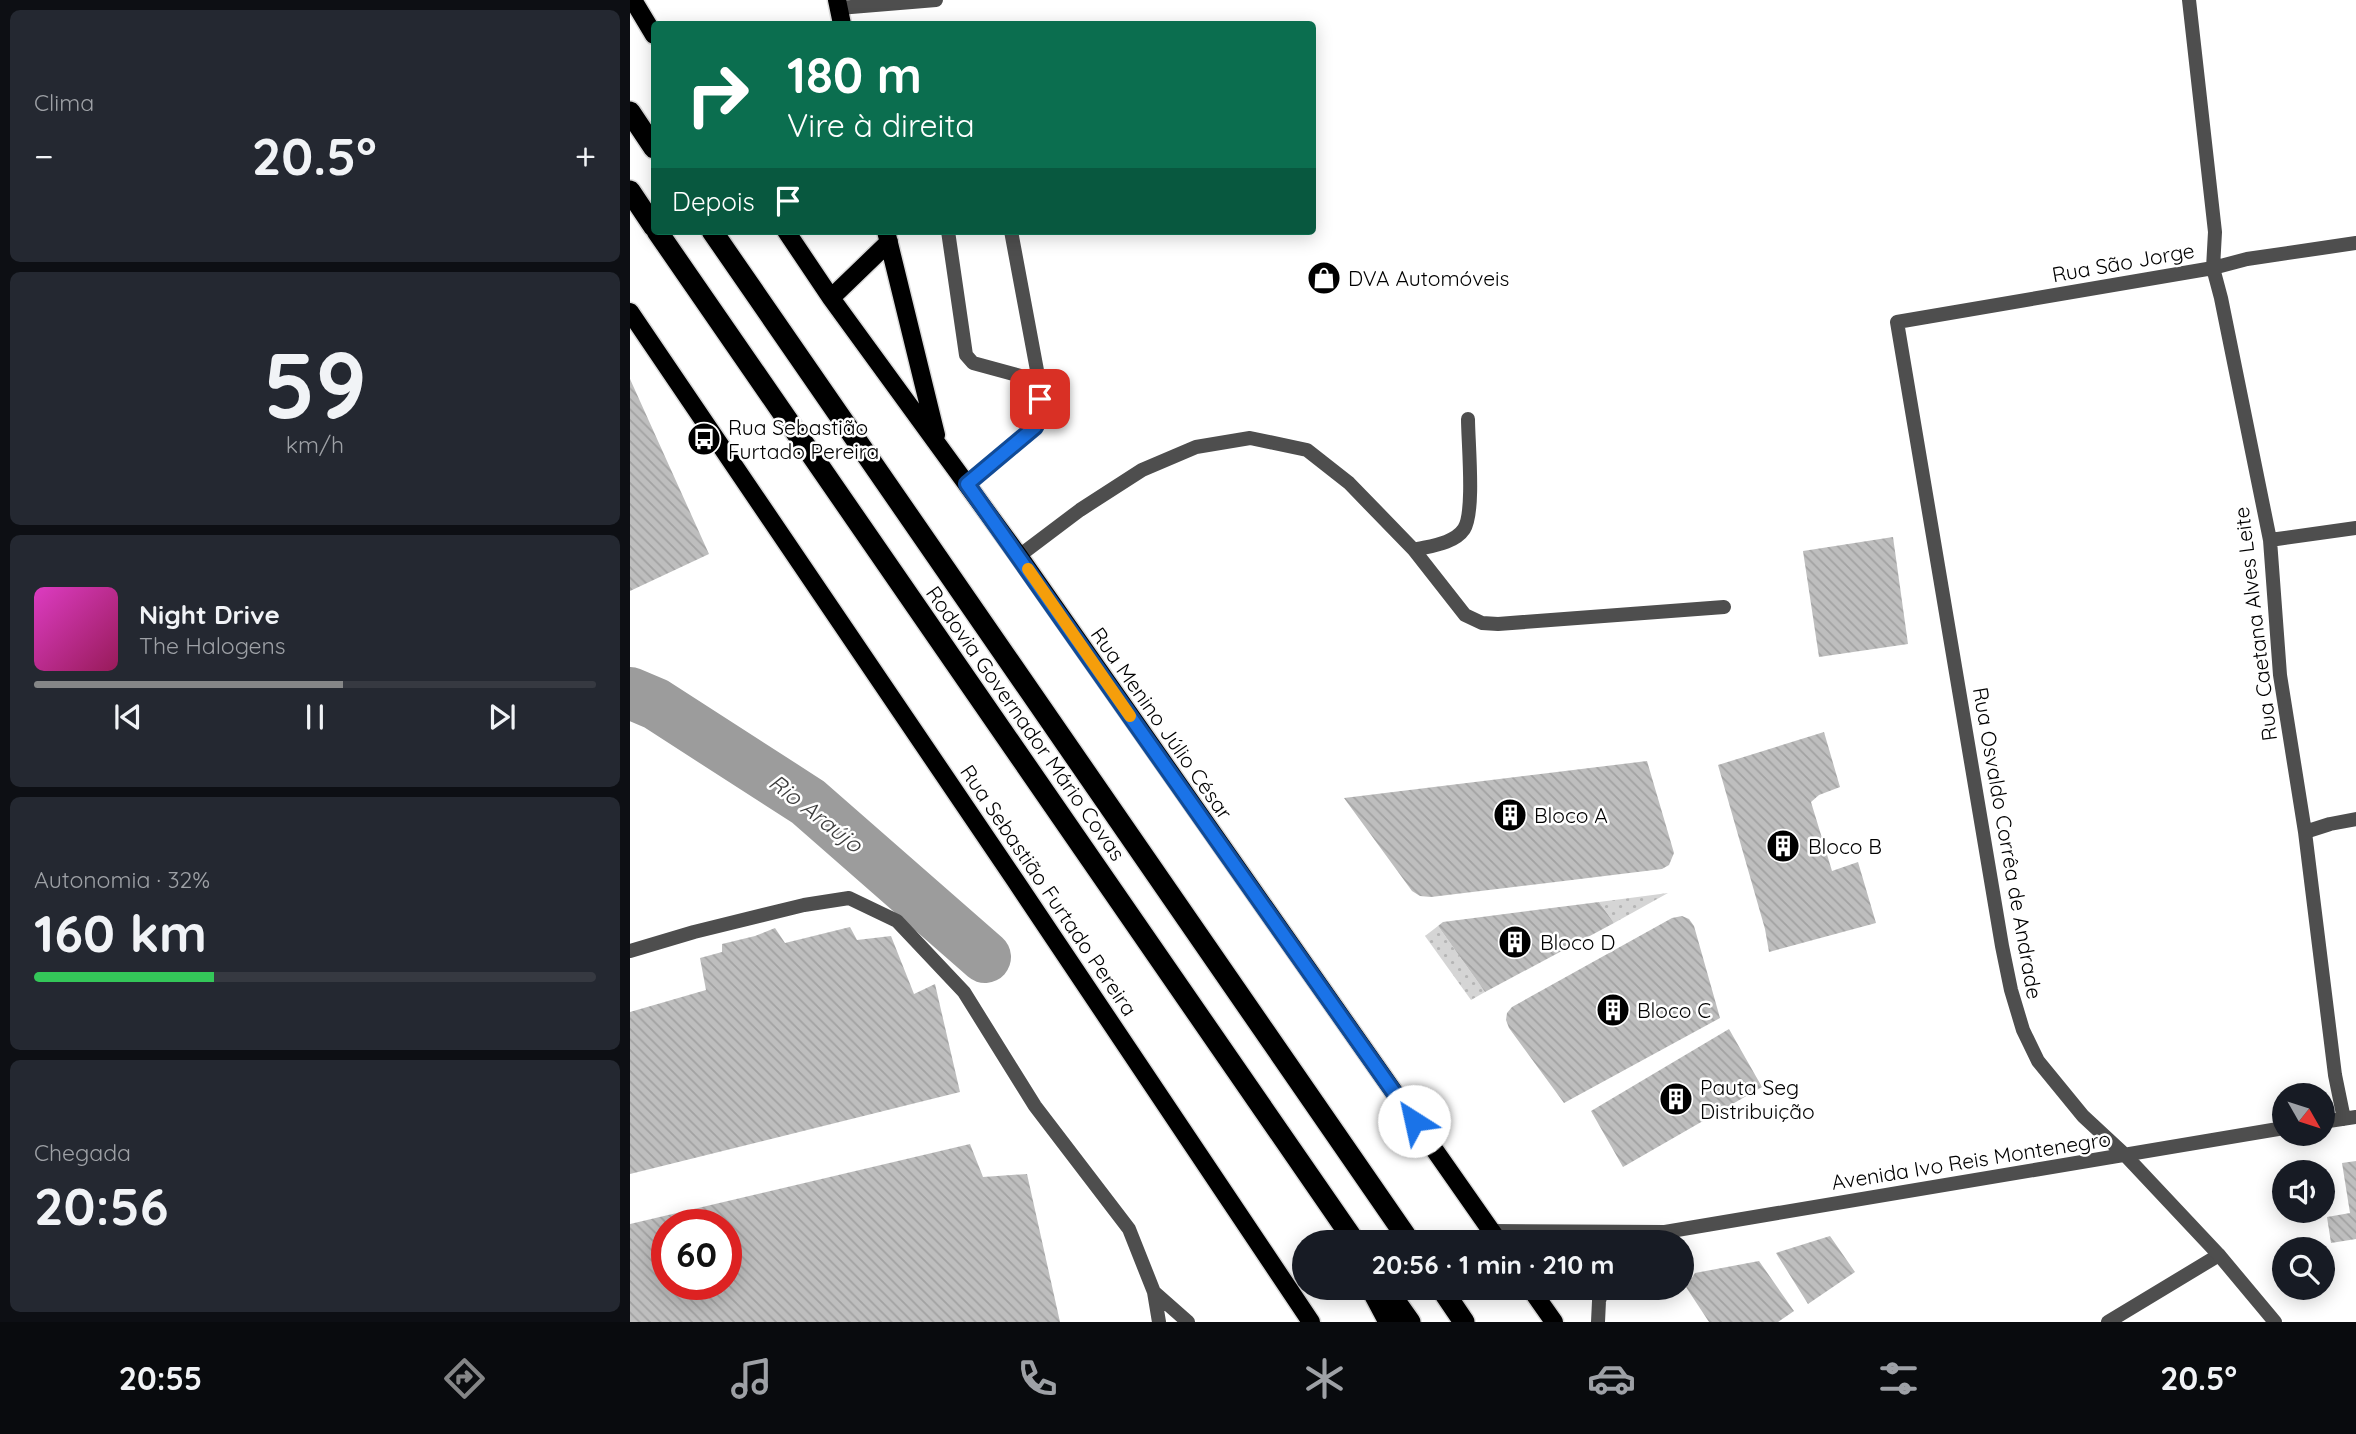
<!DOCTYPE html>
<html lang="pt">
<head>
<meta charset="utf-8">
<style>
	:root { --surface:#171b24; --page:#242831; --text:#f1f3f6; --muted:#9ea1a6; --line:#363941; --accent:#858687 }
	body { margin:0; font-family:Quicksand,sans-serif; background:var(--page); color:var(--text); height:100vh; display:flex; flex-direction:column; font-size:26px; white-space:nowrap }
	* { box-sizing:border-box; margin:0 }
	p { font-size:23px; color:var(--muted) }
	.icon { flex:none; width:38px; height:38px; fill:none; stroke:currentColor; stroke-width:2; stroke-linecap:round; stroke-linejoin:round }
	.map { position:relative; flex:1; overflow:hidden }
	.drawer { display:flex; flex-direction:column; gap:10px; padding:10px; background:#0d0f14; width:630px }
	.drawer>* { flex:none }
	.guide { position:absolute; left:21px; top:21px; width:665px; height:214px; border-radius:7px; box-shadow:0 4px 18px #0003; background:#0b6e4f; color:#fff; overflow:hidden }
	.needle { width:46px; rotate:129deg }
	.buttons { position:absolute; left:1642px; top:1083px; display:grid; gap:14px }
	.buttons a { display:grid; place-items:center; width:63px; height:63px; border-radius:50%; background:var(--surface); box-shadow:0 4px 18px #0003; font-size:35px }
	.speed { position:absolute; left:21px; top:1209px; display:flex; gap:14px; font-size:35px; font-weight:700; text-align:center }
	.speed>* { display:grid; place-content:center; width:91px; height:91px; border-radius:50%; background:var(--surface); box-shadow:0 4px 18px #0003; line-height:1 }
	.speed .limit { border:10px solid #d22; background:#fff; color:#111 }
	.pin { position:absolute; display:grid; place-items:center; width:60px; height:60px; color:#fff; margin:-30px; border-radius:14px; box-shadow:0 4px 10px #0006 }
	.me { position:absolute; width:77px; margin:-38px; rotate:325deg; stroke-linejoin:round; filter:drop-shadow(0 0 5px #0008) }
	.turn { display:flex; align-items:center; gap:24px; height:147px; padding:0 21px; font-size:32px }
	.turn .icon { width:91px; height:91px; stroke-width:2.5 }
	.turn b { display:block; font-size:49px; line-height:60px }
	.then { display:flex; align-items:center; height:66px; padding:0 21px; background:#0003; gap:14px; font-size:26px }
	.big { font-size:52px; font-weight:700; line-height:1.1 }
	.drawer .card { flex:1; display:flex; flex-direction:column; justify-content:center; gap:10px; min-width:0; padding:0 24px; border-radius:10px; background:var(--page) }
	.drawer .dial { align-items:center; gap:0 }
	.dial b { font-size:91px; line-height:1 }
	.song { display:flex; align-items:center; gap:21px }
	.cover { width:84px; height:84px; border-radius:10px; background:linear-gradient(135deg,hsl(310 70% 55%),hsl(330 70% 35%)) }
	.played { height:7px; border-radius:4px; background:linear-gradient(90deg,var(--accent) 55%,var(--line) 55%) }
	.keys { display:flex; justify-content:space-around; direction:ltr }
	.heat { display:flex; justify-content:space-between; align-items:center; font-size:38px; direction:ltr }
	.charge { height:10px; border-radius:5px; background:linear-gradient(90deg,#34c759 32%,var(--line) 0) }
	.trip { position:absolute; left:662px; top:1230px; width:402px; height:70px; border-radius:35px; background:var(--surface); box-shadow:0 4px 18px #0003; font-weight:700; line-height:70px; text-align:center }
	.dock { display:flex; height:112px; justify-content:space-around; align-items:center; background:#090b0e; color:var(--muted) }
	.dock .icon { width:49px; height:49px }
	.dock .selected { color:var(--accent) }
	.dock b { font-size:32px; color:var(--text) }
	main { display:flex; flex:1; min-height:0 }
	.map>svg:first-child { display:block }
	.grass { fill:url(#grass-dots) }
	.lines { fill:none; stroke-linecap:round; stroke-linejoin:round }
	.river { stroke:#9c9c9c; stroke-width:52 }
	.building { fill:url(#building-back-hatch); fill-rule:evenodd }
	.primary-casing { stroke:#dbdbdb; stroke-width:21 }
	.highway-casing { stroke:#dbdbdb; stroke-width:24 }
	.lane { stroke:#4e4e4e; stroke-width:14 }
	.street { stroke:#4e4e4e; stroke-width:14 }
	.primary { stroke:#000; stroke-width:18 }
	.highway { stroke:#000; stroke-width:21 }
	.route-casing { stroke:#114b97; stroke-width:18 }
	.route { stroke:#1a73e8; stroke-width:12 }
	.slow { stroke:#f59e0b; stroke-width:12 }
	.labels { text-anchor:middle; dominant-baseline:central; stroke-width:5; stroke-linejoin:round; paint-order:stroke }
	.street-label { font-size:21px; fill:#000; stroke:#fff }
	.poi-label { font-size:21px; fill:#000; stroke:#fff; text-anchor:start }
	.water-label { font-size:23px; font-style:italic; fill:#3d3d3d; stroke:#fff }
</style>
</head>
<body>
<main>
<section class="drawer">
<div class="card"><p>Clima</p>
<div class="heat"><a>−</a><b class="big">20.5°</b><a>+</a></div>
</div>
<div class="card dial"><b>59</b><p>km/h</p></div>
<div class="card">
<div class="song"><i class="cover"></i><div><b>Night Drive</b><p>The Halogens</p></div></div>
<div class="played"></div>
<div class="keys"><svg class="icon" aria-label="previous" viewBox="0 0 24 24"><path d="M18 5L8 12l10 7zM5 5v14"/></svg><svg class="icon" aria-label="pause" viewBox="0 0 24 24"><path d="M8 5v14M16 5v14"/></svg><svg class="icon" aria-label="next" viewBox="0 0 24 24"><path d="M6 5l10 7-10 7zM19 5v14"/></svg></div>
</div>
<div class="card"><p>Autonomia · 32%</p><b class="big">160 km</b><div class="charge"></div></div>
<div class="card"><p>Chegada</p><b class="big">20:56</b></div>
</section>
<div class="map">
<svg width="1726" height="1322" viewBox="0 0 1726 1322">
	<defs>
		<pattern id="grass-dots" width="8" height="8" patternUnits="userSpaceOnUse" patternTransform="scale(1.75)"><rect width="8" height="8" fill="#d5d5d5"/><path d="M2 2h.1M6 6h.1" fill="none" stroke="#b5b5b5" stroke-width="1.8" stroke-linecap="round"/></pattern>
		<pattern id="building-back-hatch" width="6" height="6" patternUnits="userSpaceOnUse" patternTransform="scale(1.75)"><rect width="6" height="6" fill="#bebebe"/><path d="M-1 5l2 2M0 0l6 6M5-1l2 2" fill="none" stroke="#a2a2a2"/></pattern>
	</defs>
	<rect width="100%" height="100%" fill="#fff"/>
	<!-- grass -->
	<path class="grass" d="M 1038,893 L 984,923 L 969,902 Z
		M 808,926 L 855,992 L 841,1000 L 795,936 Z"/>
	<g class="lines">
		<!-- river -->
		<path class="river" d="M 0,693 L 26,704 L 178,802 L 355,957"/>
	</g>
	<!-- building -->
	<path class="building" d="M 0,379 L 79,554 L 0,591 Z
		M 1263,537 L 1278,644 L 1189,657 L 1173,551 Z
		M 1194,732 L 1210,787 L 1189,795 L 1181,802 L 1202,871 L 1228,862 L 1246,923 L 1139,952 L 1135,929 L 1088,765 Z
		M 1017,761 L 1044,853 L 1039,865 L 1032,869 L 909,884 L 801,897 L 790,896 L 782,891 L 714,798 Z
		M 969,902 L 984,923 L 855,992 L 808,926 L 813,922 Z
		M 1052,916 L 1059,919 L 1064,926 L 1090,1018 L 934,1103 L 879,1028 L 876,1020 L 877,1013 L 882,1007 L 1042,918 Z
		M 220,927 L 227,940 L 261,936 L 284,994 L 305,984 L 330,1092 L 0,1174 L 0,1012 L 76,990 L 70,958 L 92,952 L 92,944 L 125,936 L 145,928 L 155,943 Z
		M 1099,1029 L 1132,1087 L 993,1167 L 961,1111 Z
		M 340,1144 L 353,1177 L 397,1174 L 430,1322 L 0,1322 L 0,1224 ZM 37,1225 L 96,1225 L 96,1284 L 37,1284 Z
		M 1726,1161 L 1726,1239 L 1701,1243 L 1697,1217 L 1720,1213 L 1712,1163 Z
		M 1200,1236 L 1225,1272 L 1178,1304 L 1146,1253 Z
		M 1129,1261 L 1164,1311 L 1148,1322 L 1079,1322 L 1056,1287 L 1065,1273 Z"/>
	<g class="lines">
		<defs>
			<path id="primary" d="M 3,0 L 24,35
				M 207,0 L 212,24
				M 156,231 L 201,298 L 389,556 L 869,1242
				M 256,231 L 306,435
				M 201,298 L 259,242
				M 0,312 L 385,880 L 681,1322
				M 900,1288 L 924,1322"/>
			<path id="highway" d="M 0,112 L 24,148
				M 0,191 L 24,227
				M 27,231 L 725,1242
				M 82,231 L 780,1242
				M 741,1288 L 759,1322
				M 756,1288 L 780,1322
				M 811,1288 L 834,1322"/>
		</defs>
		<!-- primary casing -->
		<use href="#primary" class="primary-casing"/>
		<!-- highway casing -->
		<use href="#highway" class="highway-casing"/>
		<!-- lane -->
		<path class="lane" d="M 318,231 L 336,355 L 343,363 L 409,381
			M 337,484 L 405,427 L 411,416 L 409,381 L 381,231
			M 784,550 C 799,546 824,544 834,529 C 845,512 838,442 838,419
			M 389,556 L 450,510 L 512,470 L 566,447 L 620,438 L 677,450 L 719,483 L 784,550 L 835,615 L 852,623 L 868,624 L 1094,607
			M 0,951 L 64,932 L 174,905 L 219,898 L 267,921 L 334,992 L 405,1106 L 499,1229 L 524,1292 L 529,1322
			M 524,1292 L 558,1322
			M 1478,1322 L 1589,1255"/>
		<!-- street -->
		<path class="street" d="M 1559,0 L 1585,232 L 1583,268 L 1591,298 L 1640,540 L 1650,675 L 1675,832 L 1705,1075 L 1714,1119
			M 209,8 L 306,0
			M 1640,540 L 1726,528
			M 1675,832 L 1700,824 L 1726,819
			M 1692,1122 L 1726,1117
			M 861,1231 L 1035,1232 L 1654,1128
			M 968,1322 L 969,1301 L 973,1288
			M 1645,1322 L 1589,1255 L 1495,1155 L 1453,1116 L 1408,1061 L 1393,1030 L 1381,990 L 1372,946 L 1267,322 L 1583,268 L 1617,259 L 1726,243"/>
		<!-- primary -->
		<use href="#primary" class="primary"/>
		<!-- highway -->
		<use href="#highway" class="highway"/>
	</g>
	<g class="lines">
		<defs>
			<path id="route" d="M 410,399 L 411,416 L 405,427 L 337,484 L 784,1121"/>
		</defs>
		<!-- route casing -->
		<use href="#route" class="route-casing"/>
		<!-- route -->
		<use href="#route" class="route"/>
		<!-- slow -->
		<path class="slow" d="M 398,569 L 500,716"/>
	</g>
	<!-- icons -->
	<defs>
		<symbol id="shop-disc" viewBox="-11 -11 22 22"><circle r="9.5" fill="#000" stroke="#fff"/><path d="M-5-2.5h2.3a2.7 3.5 0 0 1 5.4 0H5L5.5 6h-11ZM-1.5-2.5h3a1.5 2.3 0 0 0-3 0Z" fill="#fff"/></symbol>
		<symbol id="bus-disc" viewBox="-11 -11 22 22"><circle r="9.5" fill="#000" stroke="#fff"/><path d="M-5-6H5V4H4V6H2V4H-2V6H-4V4H-5ZM-3.5-4V0h7V-4ZM-3.5 1.2v1.5H-2V1.2ZM2 1.2v1.5H3.5V1.2Z" fill="#fff"/></symbol>
		<symbol id="building-disc" viewBox="-11 -11 22 22"><circle r="9.5" fill="#000" stroke="#fff"/><path d="M-4-6H4V6H1V3H-1V6H-4ZM-2.5-4.3h1.7v1.8h-1.7ZM.8-4.3h1.7v1.8H.8ZM-2.5-1h1.7V.8h-1.7ZM.8-1h1.7V.8H.8Z" fill="#fff"/></symbol>
	</defs>
	<g fill-rule="evenodd">
		<use href="#shop-disc" x="675" y="259" width="38" height="38"/>
		<use href="#bus-disc" x="55" y="420" width="38" height="38"/>
		<use href="#building-disc" x="861" y="796" width="38" height="38"/>
		<use href="#building-disc" x="1134" y="827" width="38" height="38"/>
		<use href="#building-disc" x="866" y="923" width="38" height="38"/>
		<use href="#building-disc" x="964" y="991" width="38" height="38"/>
		<use href="#building-disc" x="1027" y="1080" width="38" height="38"/>
	</g>
	<g class="labels">
		<!-- street labels -->
		<g class="street-label">
			<text transform="translate(1493 262) rotate(-10)">Rua São Jorge</text>
			<text transform="translate(1625 624) rotate(-97)">Rua Caetana Alves Leite</text>
			<text transform="translate(396 723) rotate(55)">Rodovia Governador Mário Covas</text>
			<text transform="translate(532 723) rotate(55)">Rua Menino Júlio César</text>
			<text transform="translate(1378 843) rotate(80)">Rua Osvaldo Corrêa de Andrade</text>
			<text transform="translate(419 890) rotate(56)">Rua Sebastião Furtado Pereira</text>
			<text transform="translate(1341 1160) rotate(-9)">Avenida Ivo Reis Montenegro</text>
		</g>
		<!-- poi labels -->
		<g class="poi-label">
			<text x="718" y="278">DVA Automóveis</text>
			<text x="98" y="427">Rua Sebastião<tspan x="98" dy="24">Furtado Pereira</tspan></text>
			<text x="904" y="815">Bloco A</text>
			<text x="1178" y="846">Bloco B</text>
			<text x="910" y="942">Bloco D</text>
			<text x="1007" y="1010">Bloco C</text>
			<text x="1070" y="1087">Pauta Seg<tspan x="1070" dy="24">Distribuição</tspan></text>
		</g>
		<!-- water labels -->
		<g class="water-label">
			<text transform="translate(186 813) rotate(38)">Rio Araújo</text>
		</g>
	</g>
</svg>
<div class="buttons">
<a><svg class="needle" viewBox="-14 -14 28 28"><path d="M0-13l5 13h-10z" fill="#e53935"/><path d="M0 13l5-13h-10z" fill="#9ea1a6"/></svg></a>
<a><svg class="icon" aria-label="sound" viewBox="0 0 24 24"><path d="M4 9h4l5-4v14l-5-4H4zM17 9q2 3 0 6"/></svg></a>
<a><svg class="icon" aria-label="search" viewBox="0 0 24 24"><circle cx="10" cy="10" r="6"/><path d="M15 15l6 6"/></svg></a>
</div>
<div class="speed"><div class="limit">60</div></div>
<div class="pin" style="left:410px;top:399px;background:#d93025"><svg class="icon" aria-label="arrive" viewBox="0 0 24 24"><path d="M6 21V4h12l-3 4 3 4H6"/></svg></div>
<svg class="me" style="left:784px;top:1121px" viewBox="-20 -20 40 40"><circle r="19" fill="#fff"/><path d="M0-13L10 11 0 6-10 11z" fill="#1a73e8"/></svg>
<div class="trip">20:56 · 1 min · 210 m</div>
<div class="guide">
<div class="turn"><svg class="icon" aria-label="right" viewBox="0 0 24 24"><path d="M7 20v-9h11M14 6l5 5-5 5"/></svg><div><b>180 m</b>Vire à direita</div></div>
<div class="then">Depois<svg class="icon" aria-label="arrive" viewBox="0 0 24 24"><path d="M6 21V4h12l-3 4 3 4H6"/></svg></div>
</div>
</div>
</main>
<nav class="dock">
<b>20:55</b>
<svg class="icon selected" aria-label="directions" viewBox="0 0 24 24"><path d="M12 3l9 9-9 9-9-9zM9 14v-3h6M13 9l2 2-2 2"/></svg>
<svg class="icon" aria-label="music" viewBox="0 0 24 24"><path d="M9 18V5l10-2v13"/><circle cx="6" cy="18" r="3"/><circle cx="16" cy="16" r="3"/></svg>
<svg class="icon" aria-label="phone" viewBox="0 0 24 24"><path d="M5 4h4l2 5-3 2q2 4 5 5l2-3 5 2v4C11 20 4 13 5 4z"/></svg>
<svg class="icon" aria-label="climate" viewBox="0 0 24 24"><path d="M12 3v18M4 7l16 10M4 17L20 7"/></svg>
<svg class="icon" aria-label="car" viewBox="0 0 24 24"><path d="M5 17H2v-5l4-1 3-4h7l3 4 3 1v5h-3M9 17h6M6 11h13"/><circle cx="7" cy="17" r="2"/><circle cx="17" cy="17" r="2"/></svg>
<svg class="icon" aria-label="filters" viewBox="0 0 24 24"><path d="M4 7h16M4 17h16"/><circle cx="9" cy="7" r="2"/><circle cx="15" cy="17" r="2"/></svg>
<b>20.5°</b>
</nav>
</body>
</html>
